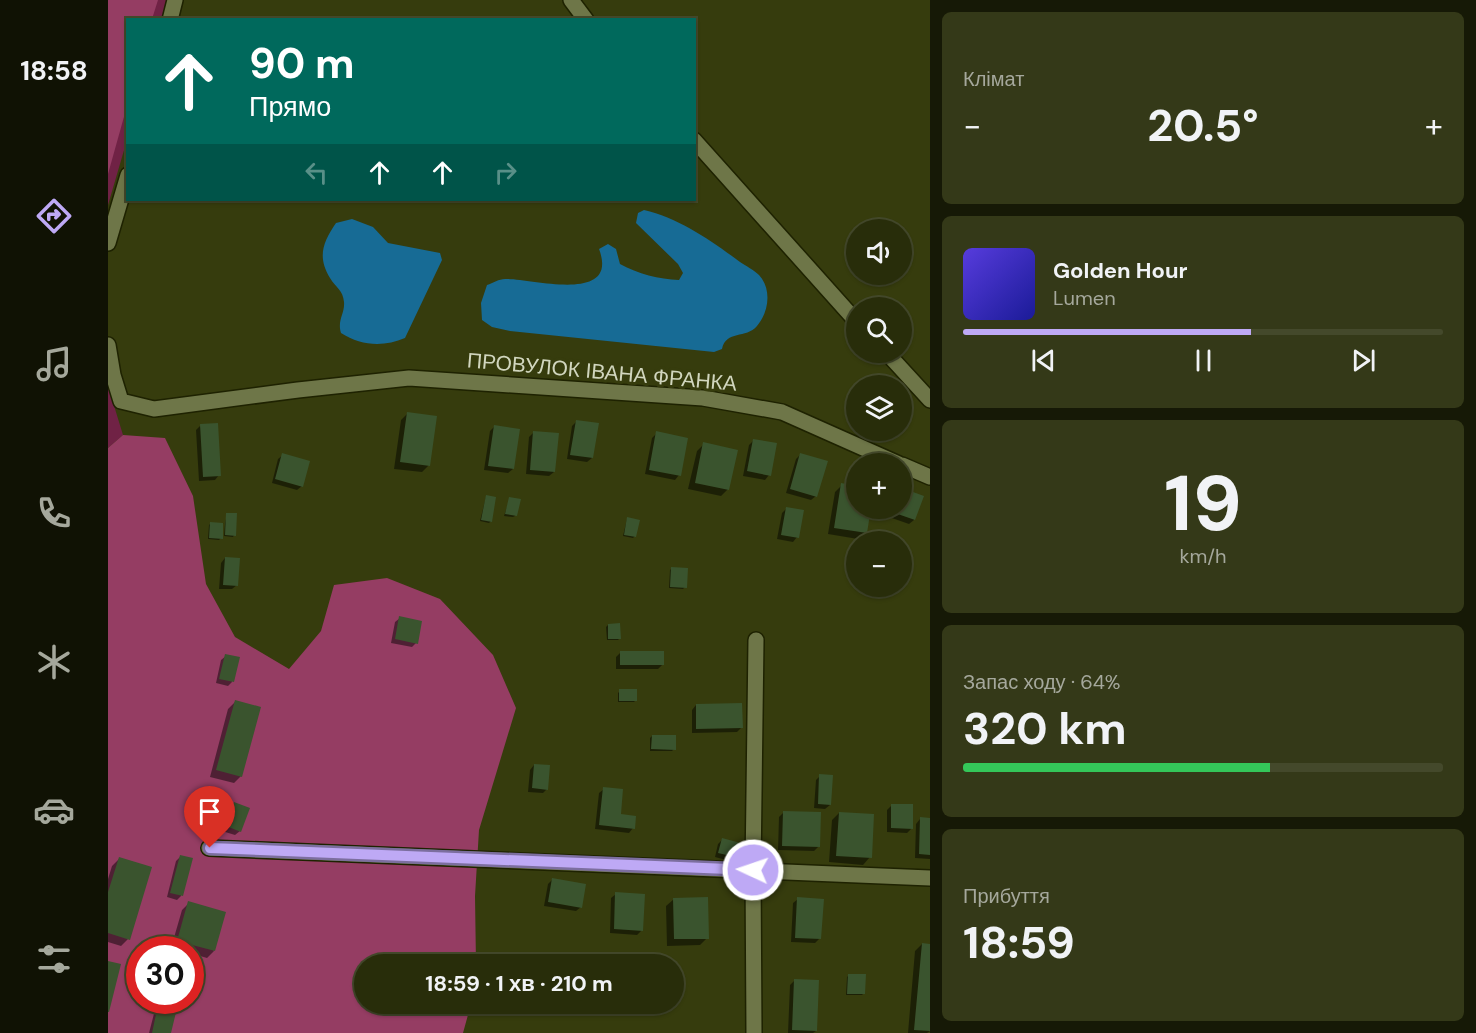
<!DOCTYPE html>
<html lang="uk">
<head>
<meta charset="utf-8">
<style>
	:root { --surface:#282d0a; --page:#343918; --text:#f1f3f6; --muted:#a5a89c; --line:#44492b; --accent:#bea9f5 }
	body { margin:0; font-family:"DM Sans",sans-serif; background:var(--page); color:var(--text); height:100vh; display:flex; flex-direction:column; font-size:22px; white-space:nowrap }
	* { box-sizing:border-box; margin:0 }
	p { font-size:20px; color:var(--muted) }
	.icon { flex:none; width:33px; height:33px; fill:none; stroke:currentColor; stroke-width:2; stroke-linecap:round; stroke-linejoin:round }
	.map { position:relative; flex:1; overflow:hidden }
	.side { display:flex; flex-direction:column; gap:12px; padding:12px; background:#161906; width:546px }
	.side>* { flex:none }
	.top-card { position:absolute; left:18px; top:18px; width:570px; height:183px; border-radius:0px; box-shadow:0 2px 4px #0004,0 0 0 2px var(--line); background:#00695c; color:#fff; overflow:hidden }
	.fabs { position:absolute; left:738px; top:219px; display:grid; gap:12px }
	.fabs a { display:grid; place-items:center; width:66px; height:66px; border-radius:50%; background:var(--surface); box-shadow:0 2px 4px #0004,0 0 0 2px var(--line); font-size:30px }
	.speed { position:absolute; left:18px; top:936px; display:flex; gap:12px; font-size:30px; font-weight:700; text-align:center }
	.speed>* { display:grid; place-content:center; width:78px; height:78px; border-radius:50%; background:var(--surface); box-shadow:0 2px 4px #0004,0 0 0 2px var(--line); line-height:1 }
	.speed .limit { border:9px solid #d22; background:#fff; color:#111 }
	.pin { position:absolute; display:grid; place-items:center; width:51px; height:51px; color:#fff; margin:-62px -26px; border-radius:50% 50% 50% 0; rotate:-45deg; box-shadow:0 0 6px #0007 }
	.pin .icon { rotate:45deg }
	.me { position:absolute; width:66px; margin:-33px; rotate:273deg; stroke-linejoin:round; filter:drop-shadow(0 0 4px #0008) }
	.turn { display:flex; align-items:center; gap:21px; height:126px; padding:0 24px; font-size:27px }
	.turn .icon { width:78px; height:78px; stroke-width:2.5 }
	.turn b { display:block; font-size:42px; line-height:51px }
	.lanes { display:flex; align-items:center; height:57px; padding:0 24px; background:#0003; justify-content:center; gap:30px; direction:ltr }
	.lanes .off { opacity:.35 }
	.big { font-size:45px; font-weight:700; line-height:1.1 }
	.side .widget { flex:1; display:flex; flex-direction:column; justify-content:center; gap:9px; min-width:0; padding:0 21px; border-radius:9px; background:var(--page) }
	.side .dial { align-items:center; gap:0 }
	.dial b { font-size:78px; line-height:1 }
	.song { display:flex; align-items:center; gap:18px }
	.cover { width:72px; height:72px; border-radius:9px; background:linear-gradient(135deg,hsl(250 70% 55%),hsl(240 70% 35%)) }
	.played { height:6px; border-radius:3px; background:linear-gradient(90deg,var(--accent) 60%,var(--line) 60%) }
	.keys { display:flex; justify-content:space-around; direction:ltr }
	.heat { display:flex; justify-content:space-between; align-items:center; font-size:33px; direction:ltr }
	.charge { height:9px; border-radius:4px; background:linear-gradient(90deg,#34c759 64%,var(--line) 0) }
	.trip { position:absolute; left:246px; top:954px; width:330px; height:60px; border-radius:30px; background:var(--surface); box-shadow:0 2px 4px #0004,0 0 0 2px var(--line); font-weight:700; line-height:60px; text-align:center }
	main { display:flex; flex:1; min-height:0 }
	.tabs { display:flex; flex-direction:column; width:108px; justify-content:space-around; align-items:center; background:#101204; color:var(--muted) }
	.tabs .icon { width:42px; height:42px }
	.tabs .current { color:var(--accent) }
	.tabs b { font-size:27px; color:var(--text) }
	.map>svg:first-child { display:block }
	.green { fill:#702245 }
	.forest { fill:#953d63; fill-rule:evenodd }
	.water { fill:#176b95 }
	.shadow { fill:#0007 }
	.building { fill:#3a542e }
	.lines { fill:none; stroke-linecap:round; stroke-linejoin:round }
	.minor-casing { stroke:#1e2201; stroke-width:18 }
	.minor { stroke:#6e7648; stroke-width:15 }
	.route-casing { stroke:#7c6e9f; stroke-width:15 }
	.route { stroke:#bea9f5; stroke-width:10 }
	.labels { text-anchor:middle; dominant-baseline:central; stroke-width:6; stroke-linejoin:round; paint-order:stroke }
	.street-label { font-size:21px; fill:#d1d6be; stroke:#363c0d }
</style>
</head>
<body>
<main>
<nav class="tabs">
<b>18:58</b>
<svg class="icon current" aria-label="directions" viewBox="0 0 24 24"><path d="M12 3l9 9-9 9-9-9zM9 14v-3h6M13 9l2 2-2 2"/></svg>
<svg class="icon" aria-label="music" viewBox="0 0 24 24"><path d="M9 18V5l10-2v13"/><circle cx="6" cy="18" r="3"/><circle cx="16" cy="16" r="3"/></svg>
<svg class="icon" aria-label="phone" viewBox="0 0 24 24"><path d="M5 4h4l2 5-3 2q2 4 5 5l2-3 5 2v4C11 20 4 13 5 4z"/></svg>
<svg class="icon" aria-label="climate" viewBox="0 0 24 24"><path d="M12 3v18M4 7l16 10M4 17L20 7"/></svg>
<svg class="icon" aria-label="car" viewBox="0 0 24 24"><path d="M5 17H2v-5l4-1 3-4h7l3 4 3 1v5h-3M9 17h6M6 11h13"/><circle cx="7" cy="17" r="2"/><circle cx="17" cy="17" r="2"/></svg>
<svg class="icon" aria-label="filters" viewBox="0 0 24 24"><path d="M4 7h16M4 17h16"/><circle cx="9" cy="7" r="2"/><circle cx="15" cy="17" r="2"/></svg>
</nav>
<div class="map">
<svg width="822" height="1033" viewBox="0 0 822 1033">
	<rect width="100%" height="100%" fill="#363c0d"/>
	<!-- green -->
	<path class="green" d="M 0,0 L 60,0 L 55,19 L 20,20 L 19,140 L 0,205 Z
		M 0,386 L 15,435 L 0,448 Z"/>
	<!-- forest -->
	<path class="forest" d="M 0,0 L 50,0 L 44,19 L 20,20 L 19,106 L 0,174 Z
		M 15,435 L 57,438 L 85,496 L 98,584 L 127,637 L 181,669 L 213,631 L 226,585 L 279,578 L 332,599 L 385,655 L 408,708 L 371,830 L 367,896 L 368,964 L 256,964 L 256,1004 L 363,1004 L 355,1033 L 0,1033 L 0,448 ZM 32,950 L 82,950 L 82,1000 L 32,1000 Z"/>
	<!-- water -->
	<path class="water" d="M 536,210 C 571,218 604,241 632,262 C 638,266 646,270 651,275 C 664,289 661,312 649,326 C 638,339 618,330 614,349 L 606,352 L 402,331 L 384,327 L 374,320 L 373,303 L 379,285 C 385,283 391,279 397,279 C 422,278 512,305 491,249 L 500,244 L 508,249 L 512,264 C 530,274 551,279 571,280 L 575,273 L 570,264 L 528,223 L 530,213 Z
		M 244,219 L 265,227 L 280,243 L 332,253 L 334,260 L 297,338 C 276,347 253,346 233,333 C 229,320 237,314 236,302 C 235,290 228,288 222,278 C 209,257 215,242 228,223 Z"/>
	<!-- shadow -->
	<path class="shadow" d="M 300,413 L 321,465 L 314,472 L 286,469 L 293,420 Z
		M 468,422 L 484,458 L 479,462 L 459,459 L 464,426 Z
		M 92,426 L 111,475 L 107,480 L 91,481 L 88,430 Z
		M 386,427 L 405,469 L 400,473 L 376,470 L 382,431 Z
		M 426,432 L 446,472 L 441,476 L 418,474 L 421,437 Z
		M 549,433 L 571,475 L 567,480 L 537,474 L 544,438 Z
		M 646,440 L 661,475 L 657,480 L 635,476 L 641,445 Z
		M 596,444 L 620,489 L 613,496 L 580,489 L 589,451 Z
		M 175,455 L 194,486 L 189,490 L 164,483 L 170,459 Z
		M 692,455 L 708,496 L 703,500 L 678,493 L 688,459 Z
		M 734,485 L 748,487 L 748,508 L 757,532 L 750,539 L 720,534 L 727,492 Z
		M 794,490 L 814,497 L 806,520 L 801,524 L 778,516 L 780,508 L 794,508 Z
		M 378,497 L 383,521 L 381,523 L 372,521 Z
		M 402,498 L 407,516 L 405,517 L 396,516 Z
		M 678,509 L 689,537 L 685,542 L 669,539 L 674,513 Z
		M 119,514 L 126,535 L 125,537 L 116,536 L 117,524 L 114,524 L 113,538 L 111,540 L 100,539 L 101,525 L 103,523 L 117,524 Z
		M 519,519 L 527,536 L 525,538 L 515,536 Z
		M 117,558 L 129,585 L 124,589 L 111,589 L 113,563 Z
		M 564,568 L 577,587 L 575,589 L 561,588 L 562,570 Z
		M 292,618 L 308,643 L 304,647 L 283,643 L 287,622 Z
		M 500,625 L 511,639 L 510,640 L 499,640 L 498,627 Z
		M 513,652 L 555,664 L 550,669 L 508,669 L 508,657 Z
		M 118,656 L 124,682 L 120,686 L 108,683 L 113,660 Z
		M 512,691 L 528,700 L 526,702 L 510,702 L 510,693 Z
		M 127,702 L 133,776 L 126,783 L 102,777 L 120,709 Z
		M 588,705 L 633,728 L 629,732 L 584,733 L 584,710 Z
		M 544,736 L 566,749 L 564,751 L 542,751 L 542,738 Z
		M 426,765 L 439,789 L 435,793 L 420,792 L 422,770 Z
		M 712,776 L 722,805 L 717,809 L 706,808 L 708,780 Z
		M 496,789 L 511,816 L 525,828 L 521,833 L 487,829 L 491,793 Z
		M 126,804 L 132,831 L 127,835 L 114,831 L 122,808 Z
		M 783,806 L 804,828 L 799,833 L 779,832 L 779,810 Z
		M 675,813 L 711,846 L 706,851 L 670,850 L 671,817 Z
		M 731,813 L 762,857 L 755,865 L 721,862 L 724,820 Z
		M 812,819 L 822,819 L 822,859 L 807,858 L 808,824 Z
		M 615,839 L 635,859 L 630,863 L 607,857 L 610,844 Z
		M 73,856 L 73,896 L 69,900 L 59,897 L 68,861 Z
		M 11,859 L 20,939 L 13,946 L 0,942 L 0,879 L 4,866 Z
		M 444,880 L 473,907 L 468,911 L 436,906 L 440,884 Z
		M 508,894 L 534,930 L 529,935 L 502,933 L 503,898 Z
		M 566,899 L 599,938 L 592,945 L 559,946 L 558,906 Z
		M 690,899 L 712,938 L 707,943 L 683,942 L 685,903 Z
		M 81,903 L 106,951 L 99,958 L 82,953 L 82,950 L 63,948 L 74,910 Z
		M 814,944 L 822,945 L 822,1031 L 819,1033 L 800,1033 L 807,951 Z
		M 741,975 L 756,993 L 754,995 L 738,995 L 739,977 Z
		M 687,980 L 708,1031 L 705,1033 L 680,1033 L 682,985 Z
		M 52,1001 L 61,1033 L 41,1033 L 48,1006 Z"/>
	<!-- building -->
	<path class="building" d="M 299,412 L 329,416 L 322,466 L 292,462 Z
		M 468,420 L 491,423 L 485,458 L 462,455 Z
		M 110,423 L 113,476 L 95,477 L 92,424 Z
		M 386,425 L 412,429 L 406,469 L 380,466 Z
		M 425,431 L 451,433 L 447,472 L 422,470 Z
		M 548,431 L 580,438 L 573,476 L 541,470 Z
		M 645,439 L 669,443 L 663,476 L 639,471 Z
		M 595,442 L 630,450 L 621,490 L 587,483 Z
		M 174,453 L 202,461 L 195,487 L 167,479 Z
		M 692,453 L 720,461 L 709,497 L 682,489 Z
		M 733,483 L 748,486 L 748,508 L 763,508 L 759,533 L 726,528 Z
		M 794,488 L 816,496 L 807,520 L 781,511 L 782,508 L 794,508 Z
		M 378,495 L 388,497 L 384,522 L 373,520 Z
		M 401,497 L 413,499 L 409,516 L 397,514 Z
		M 678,507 L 696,510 L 691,538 L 673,535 Z
		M 118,513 L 129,513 L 128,536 L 117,535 Z
		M 519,517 L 532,520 L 528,537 L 516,535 Z
		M 102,522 L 115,523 L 115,539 L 101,538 Z
		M 117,557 L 132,558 L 130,586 L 115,585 Z
		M 563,567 L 580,568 L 579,588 L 562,587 Z
		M 291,616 L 314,621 L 310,644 L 287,639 Z
		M 512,623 L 513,639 L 500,639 L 500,624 Z
		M 512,651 L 556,651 L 556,665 L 512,665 Z
		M 117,654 L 132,657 L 126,682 L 111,679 Z
		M 511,689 L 529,689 L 529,701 L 511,701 Z
		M 127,700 L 153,707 L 134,777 L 108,770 Z
		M 634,703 L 635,728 L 588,729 L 588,704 Z
		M 544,735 L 568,735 L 568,750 L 543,749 Z
		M 426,764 L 442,765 L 440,790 L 424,788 Z
		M 711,774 L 725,775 L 723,805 L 710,804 Z
		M 495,787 L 515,789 L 513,814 L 528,816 L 527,829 L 491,825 Z
		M 126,802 L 142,808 L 133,832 L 118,826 Z
		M 783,804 L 805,804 L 805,829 L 783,828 Z
		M 675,811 L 713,812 L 712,847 L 674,846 Z
		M 731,812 L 766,814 L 764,858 L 728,856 Z
		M 812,817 L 822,818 L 822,855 L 811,854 Z
		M 614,838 L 640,845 L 636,859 L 610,853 Z
		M 72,855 L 85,858 L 75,896 L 62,893 Z
		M 11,857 L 44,867 L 22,940 L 0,933 L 0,892 Z
		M 444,878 L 478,884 L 474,908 L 440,902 Z
		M 507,892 L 537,894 L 535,931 L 506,929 Z
		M 600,897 L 601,939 L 566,939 L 565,898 Z
		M 689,897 L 716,899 L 713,939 L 687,938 Z
		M 80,901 L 118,912 L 107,951 L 69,941 Z
		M 814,943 L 822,944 L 822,1031 L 806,1030 Z
		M 0,961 L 13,964 L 1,1012 L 0,1012 Z
		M 740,974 L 758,974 L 757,994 L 739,994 Z
		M 686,979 L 711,980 L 709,1031 L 684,1030 Z
		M 51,1000 L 70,1004 L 63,1033 L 44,1033 Z"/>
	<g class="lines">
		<defs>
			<path id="minor" d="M 463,0 L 478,20
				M 62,20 L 67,0
				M 586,140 L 748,321
				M 0,243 L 20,175
				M 0,345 L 5,375 L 13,401 L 46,409 L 190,390 L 301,378 L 595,398 L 674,412 L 791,464
				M 778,352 L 822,400
				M 794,465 L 822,477
				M 101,848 L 822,878
				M 646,1033 L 645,870 L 648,640"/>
		</defs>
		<!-- minor casing -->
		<use href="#minor" class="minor-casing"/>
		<!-- minor -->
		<use href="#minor" class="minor"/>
	</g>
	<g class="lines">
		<defs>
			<path id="route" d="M 102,848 L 645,870"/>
		</defs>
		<!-- route casing -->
		<use href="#route" class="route-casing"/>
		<!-- route -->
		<use href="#route" class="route"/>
	</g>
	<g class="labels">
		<!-- street labels -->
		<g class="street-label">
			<text transform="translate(494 372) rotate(5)">ПРОВУЛОК ІВАНА ФРАНКА</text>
		</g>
	</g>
</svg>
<div class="fabs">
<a><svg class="icon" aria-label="sound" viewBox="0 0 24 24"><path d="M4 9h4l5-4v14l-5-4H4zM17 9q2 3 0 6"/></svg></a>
<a><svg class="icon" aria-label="search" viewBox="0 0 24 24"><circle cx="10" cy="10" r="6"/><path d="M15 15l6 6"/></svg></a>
<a><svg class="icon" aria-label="layers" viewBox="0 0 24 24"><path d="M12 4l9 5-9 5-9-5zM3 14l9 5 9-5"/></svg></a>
<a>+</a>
<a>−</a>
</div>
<div class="speed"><div class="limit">30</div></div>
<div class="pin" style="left:102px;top:848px;background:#d93025"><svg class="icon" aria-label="arrive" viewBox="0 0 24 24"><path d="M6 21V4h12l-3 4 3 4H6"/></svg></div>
<svg class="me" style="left:645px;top:870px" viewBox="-20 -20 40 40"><circle r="17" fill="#bea9f5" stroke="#fff" stroke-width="3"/><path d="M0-11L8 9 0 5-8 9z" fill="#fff"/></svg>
<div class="trip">18:59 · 1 хв · 210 m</div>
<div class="top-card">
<div class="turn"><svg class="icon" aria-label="ahead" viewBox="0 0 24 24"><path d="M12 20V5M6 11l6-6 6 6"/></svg><div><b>90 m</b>Прямо</div></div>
<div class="lanes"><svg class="icon off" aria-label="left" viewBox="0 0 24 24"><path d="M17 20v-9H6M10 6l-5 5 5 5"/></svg><svg class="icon" aria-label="ahead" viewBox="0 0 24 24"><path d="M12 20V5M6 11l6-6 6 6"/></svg><svg class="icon" aria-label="ahead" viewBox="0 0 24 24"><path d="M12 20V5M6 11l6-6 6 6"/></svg><svg class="icon off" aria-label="right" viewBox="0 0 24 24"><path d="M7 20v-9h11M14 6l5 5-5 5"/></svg></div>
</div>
</div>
<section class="side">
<div class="widget"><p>Клімат</p>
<div class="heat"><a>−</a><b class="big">20.5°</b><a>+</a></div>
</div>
<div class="widget">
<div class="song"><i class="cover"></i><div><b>Golden Hour</b><p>Lumen</p></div></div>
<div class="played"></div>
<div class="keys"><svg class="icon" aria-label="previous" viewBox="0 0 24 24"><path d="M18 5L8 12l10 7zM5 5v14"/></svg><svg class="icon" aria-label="pause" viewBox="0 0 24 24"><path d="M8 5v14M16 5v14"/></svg><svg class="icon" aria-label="next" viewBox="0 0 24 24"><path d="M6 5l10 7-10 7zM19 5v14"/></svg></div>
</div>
<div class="widget dial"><b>19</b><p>km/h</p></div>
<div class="widget"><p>Запас ходу · 64%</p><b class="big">320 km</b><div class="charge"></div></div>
<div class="widget"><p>Прибуття</p><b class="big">18:59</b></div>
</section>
</main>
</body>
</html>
